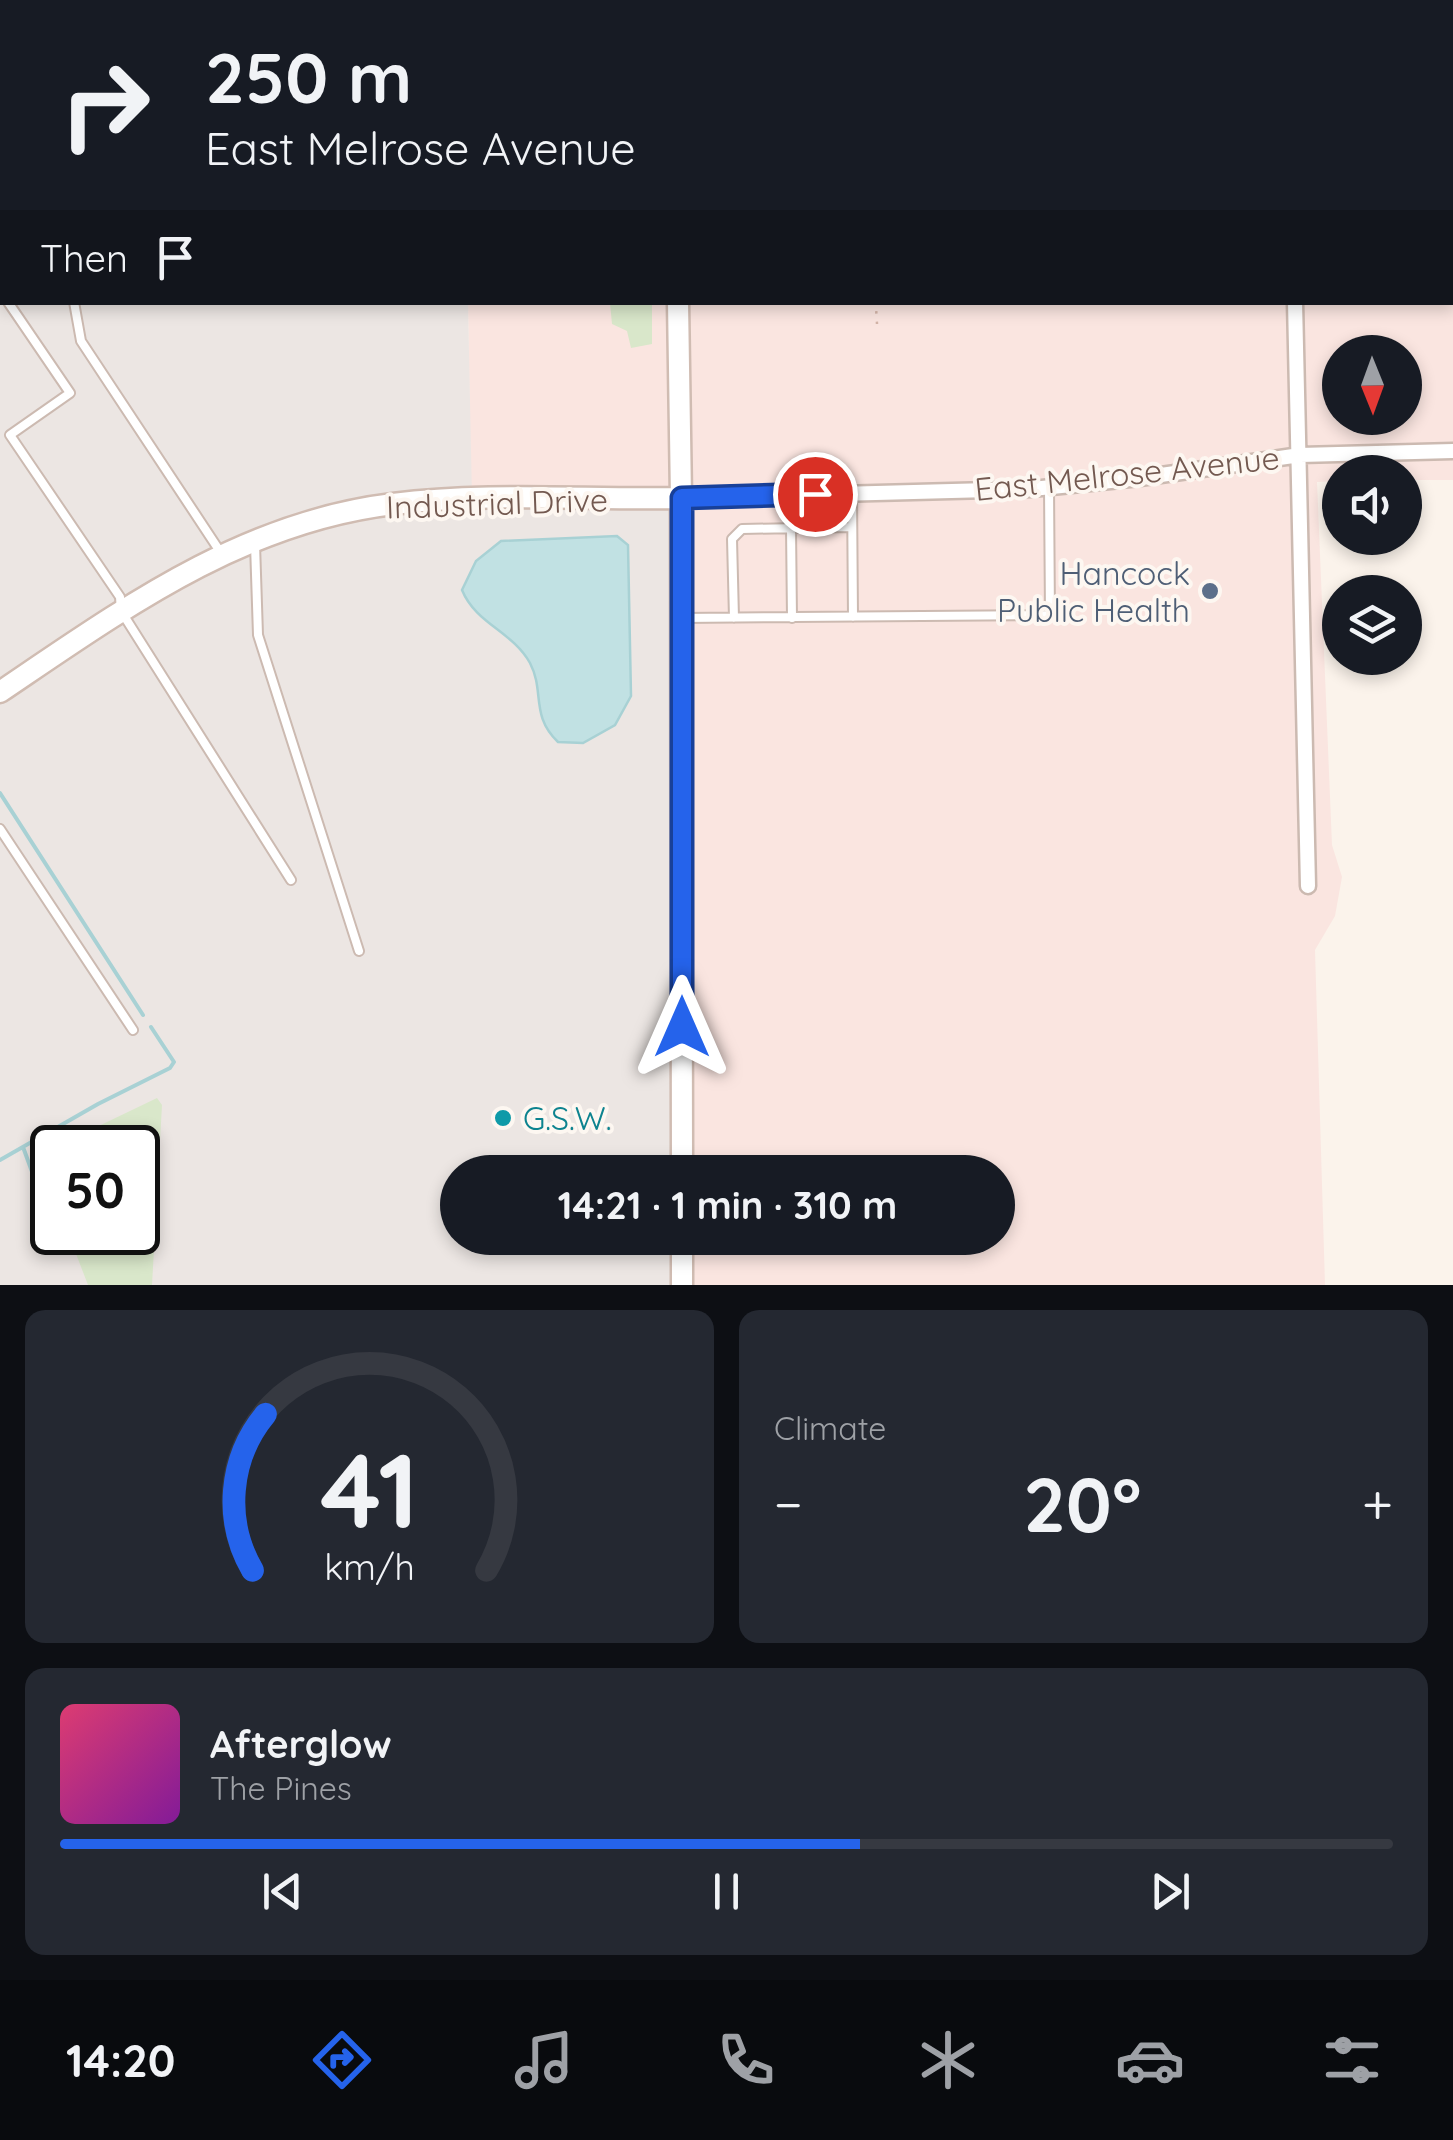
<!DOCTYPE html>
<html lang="en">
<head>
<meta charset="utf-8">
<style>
	:root { --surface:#171b24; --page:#242831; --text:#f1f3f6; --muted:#9ea1a6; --line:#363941; --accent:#2563eb }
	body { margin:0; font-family:Quicksand,sans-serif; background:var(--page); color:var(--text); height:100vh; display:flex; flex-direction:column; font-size:38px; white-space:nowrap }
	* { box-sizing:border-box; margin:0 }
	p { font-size:32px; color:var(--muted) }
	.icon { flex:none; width:55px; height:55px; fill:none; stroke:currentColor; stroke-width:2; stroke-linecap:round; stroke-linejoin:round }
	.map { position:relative; height:1285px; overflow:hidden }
	.drawer { display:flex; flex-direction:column; gap:25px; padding:25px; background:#0d0f14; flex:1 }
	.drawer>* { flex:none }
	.guide { position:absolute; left:0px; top:0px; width:1455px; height:305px; box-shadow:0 5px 15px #0003; background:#171b24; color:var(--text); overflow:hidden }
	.needle { width:65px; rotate:179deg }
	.fabs { position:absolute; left:1322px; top:335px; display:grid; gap:20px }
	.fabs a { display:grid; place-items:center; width:100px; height:100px; border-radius:50%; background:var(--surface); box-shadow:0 5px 15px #0003; font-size:50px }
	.speed { position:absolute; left:30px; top:1125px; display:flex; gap:20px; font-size:50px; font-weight:700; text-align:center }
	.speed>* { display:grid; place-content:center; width:130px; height:130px; border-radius:50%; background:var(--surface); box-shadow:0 5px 15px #0003; line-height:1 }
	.speed .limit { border:5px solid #111; border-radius:15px; background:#fff; color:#111 }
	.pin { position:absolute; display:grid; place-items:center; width:85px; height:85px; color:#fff; margin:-42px; border:5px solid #fff; border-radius:50%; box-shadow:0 2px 10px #0007 }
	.me { position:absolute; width:110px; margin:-55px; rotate:0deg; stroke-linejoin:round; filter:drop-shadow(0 0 8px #0008) }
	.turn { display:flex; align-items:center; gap:35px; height:210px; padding:0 40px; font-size:45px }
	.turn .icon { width:130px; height:130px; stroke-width:2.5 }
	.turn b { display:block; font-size:70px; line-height:85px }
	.then { display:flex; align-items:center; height:95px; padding:0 40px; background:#0003; gap:20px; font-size:38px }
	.big { font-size:75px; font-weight:700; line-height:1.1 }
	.drawer .widget { flex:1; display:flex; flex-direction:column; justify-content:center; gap:15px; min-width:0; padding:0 35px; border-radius:20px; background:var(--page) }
	.drawer .dial { align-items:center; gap:0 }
	.dial svg { height:260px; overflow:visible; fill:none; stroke:var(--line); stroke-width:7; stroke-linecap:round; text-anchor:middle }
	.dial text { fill:var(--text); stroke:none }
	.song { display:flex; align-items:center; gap:30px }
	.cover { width:120px; height:120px; border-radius:15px; background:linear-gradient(135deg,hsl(340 70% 55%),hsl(290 70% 35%)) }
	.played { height:10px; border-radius:5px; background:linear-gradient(90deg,var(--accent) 60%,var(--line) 60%) }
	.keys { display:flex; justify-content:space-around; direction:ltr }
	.heat { display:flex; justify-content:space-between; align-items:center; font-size:55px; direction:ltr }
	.drawer .tiles { flex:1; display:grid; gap:25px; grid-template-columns:1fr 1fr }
	.widget:last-child { grid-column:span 2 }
	.trip { position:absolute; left:440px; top:1155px; width:575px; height:100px; border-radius:50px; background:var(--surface); box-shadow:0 5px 15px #0003; font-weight:700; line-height:100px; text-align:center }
	.tab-bar { display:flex; height:160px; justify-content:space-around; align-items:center; background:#090b0e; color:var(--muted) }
	.tab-bar .icon { width:70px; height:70px }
	.tab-bar .current { color:var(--accent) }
	.tab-bar b { font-size:45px; color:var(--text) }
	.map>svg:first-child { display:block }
	.commercial { fill:#fae5e0; fill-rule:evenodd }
	.industrial { fill:#ece6e3; fill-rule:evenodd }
	.green { fill:#d9e7ca }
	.water { fill:#c1e1e3; stroke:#a8d1d4; stroke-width:2.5 }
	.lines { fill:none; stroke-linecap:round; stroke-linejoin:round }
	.stream { stroke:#a8d1d4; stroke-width:4 }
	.lane-casing { stroke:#ccbab1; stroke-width:12 }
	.street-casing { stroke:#ccbab1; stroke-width:19 }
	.secondary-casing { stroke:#d0bcb2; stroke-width:25 }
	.path { stroke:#d3b4a8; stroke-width:2.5; stroke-dasharray:2.5 8; stroke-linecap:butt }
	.lane { stroke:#fff; stroke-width:8 }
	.street { stroke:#fff; stroke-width:14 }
	.secondary { stroke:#fff; stroke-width:20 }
	.route-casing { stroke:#184099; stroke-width:25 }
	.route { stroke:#2563eb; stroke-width:18 }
	.service-dot { fill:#5c6f8a; stroke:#fdf7f1; stroke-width:4 }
	.culture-dot { fill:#0f9aa8; stroke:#fdf7f1; stroke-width:4 }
	.labels { text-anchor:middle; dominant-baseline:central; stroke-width:8; stroke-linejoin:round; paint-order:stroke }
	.street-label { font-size:32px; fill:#735950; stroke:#fdf7f1 }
	.service-label { font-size:32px; fill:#4e5e75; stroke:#fdf7f1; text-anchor:end }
	.culture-label { font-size:32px; fill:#0d838f; stroke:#fdf7f1; text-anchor:start }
</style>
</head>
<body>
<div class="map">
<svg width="1453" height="1285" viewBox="0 0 1453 1285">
	<rect width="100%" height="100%" fill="#fbf3eb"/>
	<!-- commercial -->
	<path class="commercial" d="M 670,0 L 1453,0 L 1453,480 L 1405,480 L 1405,472 L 1340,472 L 1340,481 L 1317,482 L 1332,845 L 1342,877 L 1335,916 L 1315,950 L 1325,1285 L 682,1285 L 682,1238 L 998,1238 L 998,1172 L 682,1172 L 471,499 L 468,303 L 1452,302 L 1452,2 ZM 1340,352 L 1405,352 L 1405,418 L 1340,418 Z"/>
	<!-- industrial -->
	<path class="industrial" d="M 0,0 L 468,0 L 2,2 L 2,302 L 468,303 L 472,499 L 681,498 L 685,1172 L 458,1172 L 458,1238 L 685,1238 L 686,1285 L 0,1285 ZM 52,1148 L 138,1148 L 138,1232 L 52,1232 Z"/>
	<!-- green -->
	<path class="green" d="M 103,0 L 634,0 L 634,2 L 103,2 Z
		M 610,303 L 652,303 L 652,344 L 631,348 L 627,331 L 612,324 Z
		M 157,1098 L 162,1105 L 152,1285 L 88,1285 L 68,1233 L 138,1232 L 138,1148 L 55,1147 Z
		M 820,1238 L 930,1238 L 930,1248 L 820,1251 Z"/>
	<!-- water -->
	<path class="water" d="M 617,536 L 628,545 L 631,696 L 615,725 L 583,743 L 558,742 C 530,715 545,692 530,663 C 512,631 476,624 462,590 L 476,561 L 501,541 Z"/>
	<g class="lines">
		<!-- stream -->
		<path class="stream" d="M 0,793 L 143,1015
			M 23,1147 L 38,1188
			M 0,1160 L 98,1104 L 170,1068 L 174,1062 L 151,1027"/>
		<defs>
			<path id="lane" d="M 69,0 L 69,2
				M 0,291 L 2,295
				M 8,302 L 70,393 L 10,435 L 120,597 L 121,611 L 291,880
				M 74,302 L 81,341 L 221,553
				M 852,493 L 853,617
				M 791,528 L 792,618
				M 255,544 L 258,635 L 359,951
				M 682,618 L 1050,615 L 1049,488
				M 734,618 L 732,539 L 742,529 L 852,527
				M 0,829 L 133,1030"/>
			<path id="street" d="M 1283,0 L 1283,2
				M 1295,302 L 1308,886
				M 681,498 L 1032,489 L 1140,478 L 1300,455 L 1453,451"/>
			<path id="secondary" d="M 670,0 L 670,2
				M 678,302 L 681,498 L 682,1172
				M 0,692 C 123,609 242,522 393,504 C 488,492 586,500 681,498
				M 682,1285 L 682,1238"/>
		</defs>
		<!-- lane casing -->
		<use href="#lane" class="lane-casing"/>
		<!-- street casing -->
		<use href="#street" class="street-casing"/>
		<!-- secondary casing -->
		<use href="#secondary" class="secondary-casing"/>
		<!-- path -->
		<path class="path" d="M 872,302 L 876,307 L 877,324"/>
		<!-- lane -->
		<use href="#lane" class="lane"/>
		<!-- street -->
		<use href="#street" class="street"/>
		<!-- secondary -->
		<use href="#secondary" class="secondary"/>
	</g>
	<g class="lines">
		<defs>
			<path id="route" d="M 682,1027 L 682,498 L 815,494"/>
		</defs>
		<!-- route casing -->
		<use href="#route" class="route-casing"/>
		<!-- route -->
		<use href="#route" class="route"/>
	</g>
	<!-- markers -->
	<circle class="service-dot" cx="1210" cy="591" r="10"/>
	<circle class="culture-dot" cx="503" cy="1118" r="10"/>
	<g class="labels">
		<!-- street labels -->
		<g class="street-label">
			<text transform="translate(1127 473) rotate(-6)">East Melrose Avenue</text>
			<text transform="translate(497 503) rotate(-2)">Industrial Drive</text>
		</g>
		<!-- service labels -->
		<g class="service-label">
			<text x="1190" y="573">Hancock<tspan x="1190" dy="37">Public Health</tspan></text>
		</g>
		<!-- culture labels -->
		<g class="culture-label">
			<text x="523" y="1118">G.S.W.</text>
		</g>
	</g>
</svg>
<div class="fabs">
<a><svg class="needle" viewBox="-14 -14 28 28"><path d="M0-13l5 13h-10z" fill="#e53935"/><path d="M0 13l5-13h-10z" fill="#9ea1a6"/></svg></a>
<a><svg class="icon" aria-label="sound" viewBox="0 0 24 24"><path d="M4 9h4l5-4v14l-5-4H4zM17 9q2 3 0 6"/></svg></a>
<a><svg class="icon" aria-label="layers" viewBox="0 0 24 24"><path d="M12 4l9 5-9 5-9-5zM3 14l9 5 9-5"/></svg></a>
</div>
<div class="speed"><div class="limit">50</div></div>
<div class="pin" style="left:815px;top:494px;background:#d93025"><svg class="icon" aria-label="arrive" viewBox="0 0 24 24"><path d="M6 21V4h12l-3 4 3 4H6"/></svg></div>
<svg class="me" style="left:682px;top:1027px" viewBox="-20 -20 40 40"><path d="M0-17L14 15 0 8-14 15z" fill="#2563eb" stroke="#fff" stroke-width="4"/></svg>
<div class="trip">14:21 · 1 min · 310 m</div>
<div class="guide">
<div class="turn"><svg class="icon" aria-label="right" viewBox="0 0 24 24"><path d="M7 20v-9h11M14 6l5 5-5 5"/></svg><div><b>250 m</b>East Melrose Avenue</div></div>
<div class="then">Then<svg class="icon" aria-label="arrive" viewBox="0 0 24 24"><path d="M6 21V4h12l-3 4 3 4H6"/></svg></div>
</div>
</div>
<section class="drawer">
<div class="tiles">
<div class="widget dial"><svg viewBox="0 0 100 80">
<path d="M14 69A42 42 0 1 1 86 69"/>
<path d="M14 69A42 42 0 0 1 18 21" stroke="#2563eb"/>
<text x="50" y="56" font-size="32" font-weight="700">41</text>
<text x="50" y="72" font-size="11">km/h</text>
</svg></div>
<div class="widget"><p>Climate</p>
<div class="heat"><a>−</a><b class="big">20°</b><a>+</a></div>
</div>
<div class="widget">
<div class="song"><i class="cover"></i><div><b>Afterglow</b><p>The Pines</p></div></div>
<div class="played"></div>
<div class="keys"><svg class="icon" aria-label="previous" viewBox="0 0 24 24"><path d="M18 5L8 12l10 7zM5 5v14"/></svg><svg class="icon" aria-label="pause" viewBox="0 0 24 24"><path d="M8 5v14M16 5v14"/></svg><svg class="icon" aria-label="next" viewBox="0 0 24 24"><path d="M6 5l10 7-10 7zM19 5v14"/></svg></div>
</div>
</div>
</section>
<nav class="tab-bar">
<b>14:20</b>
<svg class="icon current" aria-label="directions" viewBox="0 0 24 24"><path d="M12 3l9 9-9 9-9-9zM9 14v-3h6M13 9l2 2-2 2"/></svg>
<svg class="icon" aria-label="music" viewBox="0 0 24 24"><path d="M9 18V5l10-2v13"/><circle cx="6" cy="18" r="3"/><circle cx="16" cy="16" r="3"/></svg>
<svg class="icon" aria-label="phone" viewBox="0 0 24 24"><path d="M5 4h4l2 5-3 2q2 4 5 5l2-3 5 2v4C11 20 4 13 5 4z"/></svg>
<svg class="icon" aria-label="climate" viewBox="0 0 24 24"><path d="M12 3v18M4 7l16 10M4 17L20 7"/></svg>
<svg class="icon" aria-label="car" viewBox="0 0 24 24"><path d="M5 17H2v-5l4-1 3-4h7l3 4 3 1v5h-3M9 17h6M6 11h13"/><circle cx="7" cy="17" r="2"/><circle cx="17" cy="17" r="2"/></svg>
<svg class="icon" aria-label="filters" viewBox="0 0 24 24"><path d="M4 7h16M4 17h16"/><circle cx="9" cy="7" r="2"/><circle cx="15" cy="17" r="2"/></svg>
</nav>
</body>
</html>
